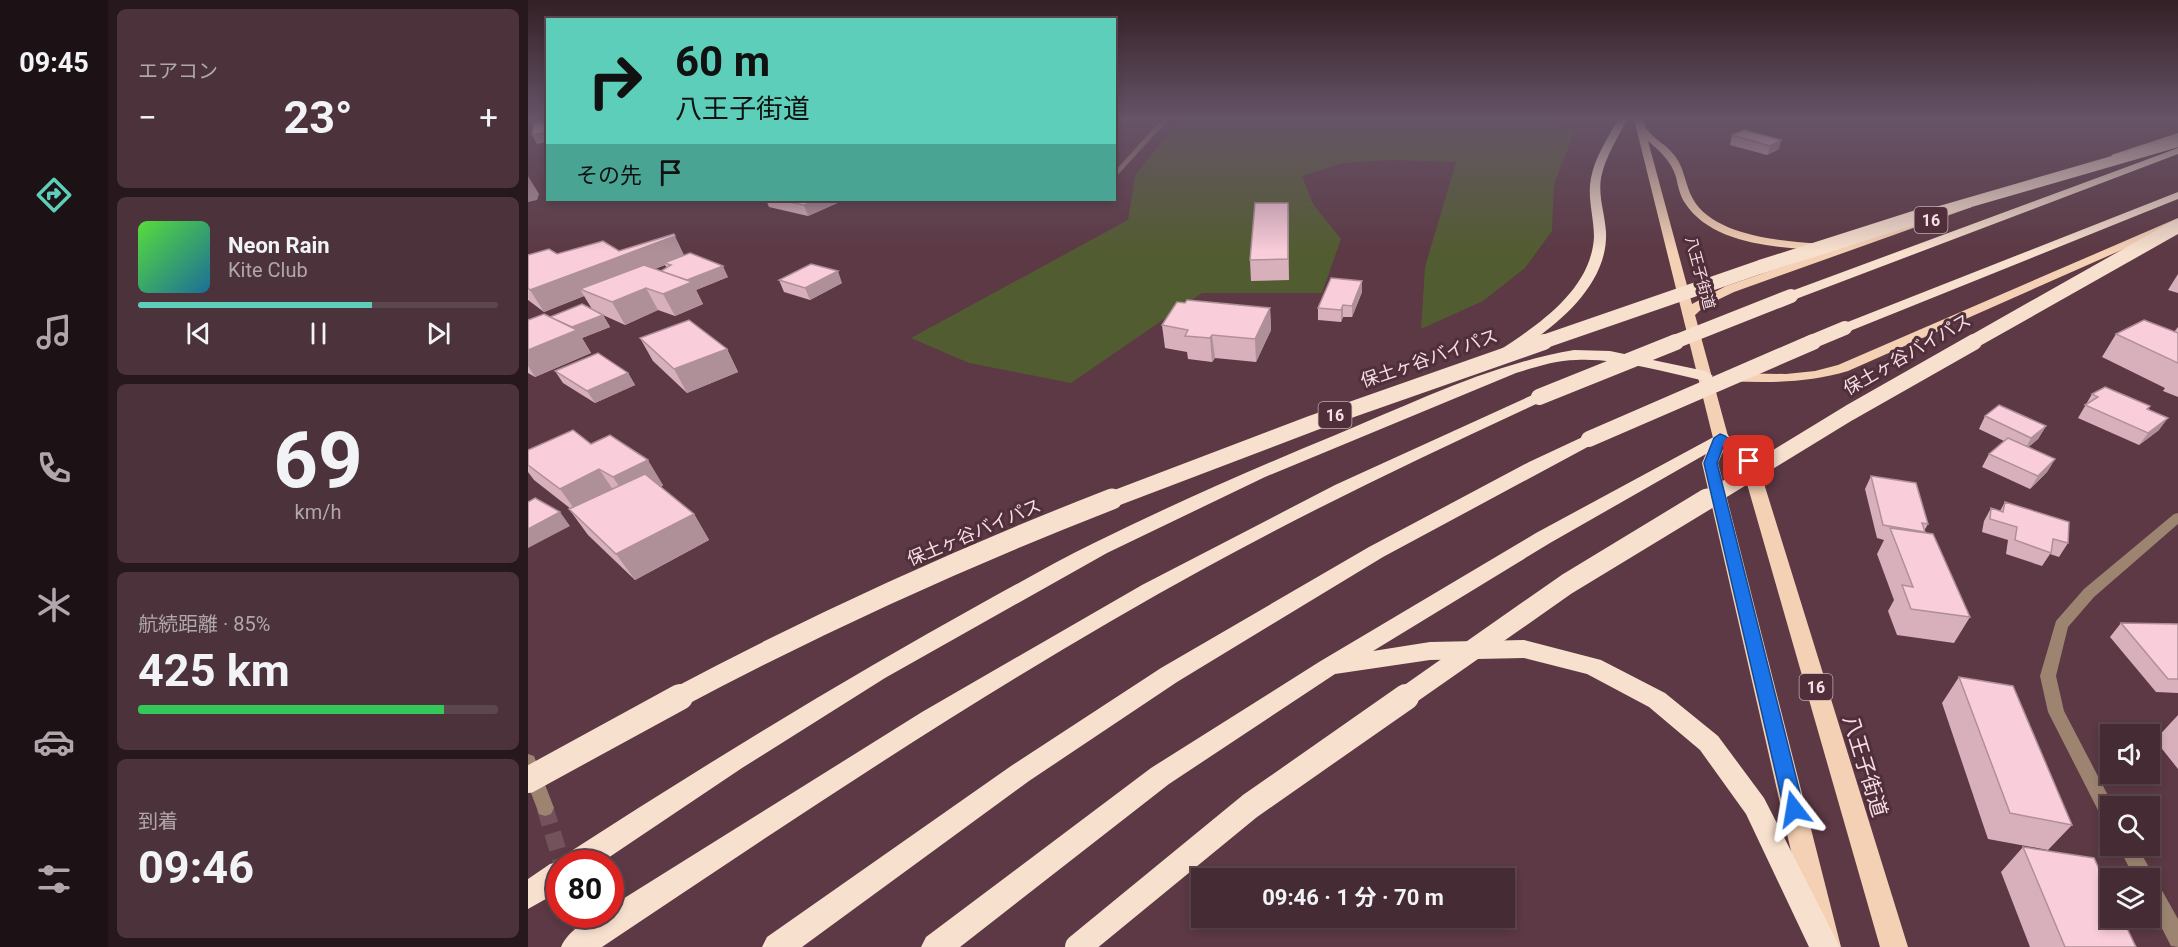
<!DOCTYPE html>
<html lang="ja">
<head>
<meta charset="utf-8">
<style>
	:root { --surface:#452b33; --page:#4c333b; --text:#f1f3f6; --muted:#b0a7ac; --line:#5d474e; --accent:#5dceb9 }
	body { margin:0; font-family:Roboto,"Noto Sans JP",sans-serif; background:var(--page); color:var(--text); height:100vh; display:flex; flex-direction:column; font-size:22px; white-space:nowrap }
	* { box-sizing:border-box; margin:0 }
	p { font-size:20px; color:var(--muted) }
	.icon { flex:none; width:33px; height:33px; fill:none; stroke:currentColor; stroke-width:2; stroke-linecap:round; stroke-linejoin:round }
	.map { position:relative; flex:1; overflow:hidden }
	.sheet { display:flex; flex-direction:column; gap:9px; padding:9px; background:#26181c; width:420px }
	.sheet>* { flex:none }
	.guide { position:absolute; left:18px; top:18px; width:570px; height:183px; border-radius:0px; box-shadow:0 3px 9px #0003,0 0 0 2px var(--line); background:#5dceb9; color:#111; overflow:hidden }
	.fabs { position:absolute; left:1572px; top:724px; display:grid; gap:12px }
	.fabs a { display:grid; place-items:center; width:60px; height:60px; border-radius:0px; background:var(--surface); box-shadow:0 3px 9px #0003,0 0 0 2px var(--line); font-size:30px }
	.speed { position:absolute; left:18px; top:850px; display:flex; gap:12px; font-size:30px; font-weight:700; text-align:center }
	.speed>* { display:grid; place-content:center; width:78px; height:78px; border-radius:50%; background:var(--surface); box-shadow:0 3px 9px #0003,0 0 0 2px var(--line); line-height:1 }
	.speed .limit { border:9px solid #d22; background:#fff; color:#111 }
	.pin { position:absolute; display:grid; place-items:center; width:51px; height:51px; color:#fff; margin:-26px; border-radius:12px; box-shadow:0 3px 9px #0006 }
	.me { position:absolute; width:66px; margin:-33px; rotate:346deg; stroke-linejoin:round; filter:drop-shadow(0 0 4px #0008) }
	.turn { display:flex; align-items:center; gap:21px; height:126px; padding:0 30px; font-size:27px }
	.turn .icon { width:78px; height:78px; stroke-width:2.5 }
	.turn b { display:block; font-size:42px; line-height:51px }
	.then { display:flex; align-items:center; height:57px; padding:0 30px; background:#0003; gap:12px; font-size:22px }
	.big { font-size:45px; font-weight:700; line-height:1.1 }
	.sheet .widget { flex:1; display:flex; flex-direction:column; justify-content:center; gap:9px; min-width:0; padding:0 21px; border-radius:9px; background:var(--page) }
	.sheet .dial { align-items:center; gap:0 }
	.dial b { font-size:78px; line-height:1 }
	.song { display:flex; align-items:center; gap:18px }
	.cover { width:72px; height:72px; border-radius:9px; background:linear-gradient(135deg,hsl(110 70% 55%),hsl(200 70% 35%)) }
	.played { height:6px; border-radius:3px; background:linear-gradient(90deg,var(--accent) 65%,var(--line) 65%) }
	.keys { display:flex; justify-content:space-around; direction:ltr }
	.heat { display:flex; justify-content:space-between; align-items:center; font-size:33px; direction:ltr }
	.charge { height:9px; border-radius:4px; background:linear-gradient(90deg,#34c759 85%,var(--line) 0) }
	.trip { position:absolute; left:663px; top:868px; width:324px; height:60px; border-radius:0px; background:var(--surface); box-shadow:0 3px 9px #0003,0 0 0 2px var(--line); font-weight:700; line-height:60px; text-align:center }
	main { display:flex; flex:1; min-height:0 }
	.menu { display:flex; flex-direction:column; width:108px; justify-content:space-around; align-items:center; background:#1c1114; color:var(--muted) }
	.menu .icon { width:42px; height:42px }
	.menu .active { color:var(--accent) }
	.menu b { font-size:27px; color:var(--text) }
	.map>svg:first-child { display:block }
	.green { fill:#525c31 }
	.lines { fill:none; stroke-linecap:round; stroke-linejoin:round }
	.minor-tunnel { stroke:#73525c; stroke-width:17; stroke-dasharray:17 9; stroke-linecap:butt }
	.minor { fill:#9c8471; fill-rule:evenodd }
	.tertiary { fill:#9c8471; fill-rule:evenodd }
	.trunk { fill:#f4d0b4; fill-rule:evenodd }
	.motorway { fill:#f8e0ce; fill-rule:evenodd }
	.motorway-bridge-far4 { stroke:#f8e0ce; stroke-width:10 }
	.motorway-bridge-far3 { stroke:#f8e0ce; stroke-width:14 }
	.motorway-bridge-far2 { stroke:#f8e0ce; stroke-width:16 }
	.motorway-bridge-far1 { stroke:#f8e0ce; stroke-width:21 }
	.motorway-bridge { stroke:#f8e0ce; stroke-width:26 }
	.wall { fill:#d7b0bb; fill-rule:evenodd }
	.shaded-wall { fill:#af9099 }
	.building { fill:#facdda; stroke:#af9099; stroke-width:1.5 }
	.route { fill:#1a73e8; stroke:#114b97; stroke-width:1.5 }
	.labels { text-anchor:middle; dominant-baseline:central; stroke-width:6; stroke-linejoin:round; paint-order:stroke }
	.far-street-label { font-size:15px; fill:#f5dee4; stroke:#502f3a }
	.shield { fill:#502f3a; stroke:#c4aab1; stroke-width:1.5 }
	.shield-label { font-size:16px; font-weight:bold; fill:#f5dee4 }
	.street-label { font-size:18px; fill:#f5dee4; stroke:#502f3a }
	.near-street-label { font-size:21px; fill:#f5dee4; stroke:#502f3a }
</style>
</head>
<body>
<main>
<nav class="menu">
<b>09:45</b>
<svg class="icon active" aria-label="directions" viewBox="0 0 24 24"><path d="M12 3l9 9-9 9-9-9zM9 14v-3h6M13 9l2 2-2 2"/></svg>
<svg class="icon" aria-label="music" viewBox="0 0 24 24"><path d="M9 18V5l10-2v13"/><circle cx="6" cy="18" r="3"/><circle cx="16" cy="16" r="3"/></svg>
<svg class="icon" aria-label="phone" viewBox="0 0 24 24"><path d="M5 4h4l2 5-3 2q2 4 5 5l2-3 5 2v4C11 20 4 13 5 4z"/></svg>
<svg class="icon" aria-label="climate" viewBox="0 0 24 24"><path d="M12 3v18M4 7l16 10M4 17L20 7"/></svg>
<svg class="icon" aria-label="car" viewBox="0 0 24 24"><path d="M5 17H2v-5l4-1 3-4h7l3 4 3 1v5h-3M9 17h6M6 11h13"/><circle cx="7" cy="17" r="2"/><circle cx="17" cy="17" r="2"/></svg>
<svg class="icon" aria-label="filters" viewBox="0 0 24 24"><path d="M4 7h16M4 17h16"/><circle cx="9" cy="7" r="2"/><circle cx="15" cy="17" r="2"/></svg>
</nav>
<section class="sheet">
<div class="widget"><p>エアコン</p>
<div class="heat"><a>−</a><b class="big">23°</b><a>+</a></div>
</div>
<div class="widget">
<div class="song"><i class="cover"></i><div><b>Neon Rain</b><p>Kite Club</p></div></div>
<div class="played"></div>
<div class="keys"><svg class="icon" aria-label="previous" viewBox="0 0 24 24"><path d="M18 5L8 12l10 7zM5 5v14"/></svg><svg class="icon" aria-label="pause" viewBox="0 0 24 24"><path d="M8 5v14M16 5v14"/></svg><svg class="icon" aria-label="next" viewBox="0 0 24 24"><path d="M6 5l10 7-10 7zM19 5v14"/></svg></div>
</div>
<div class="widget dial"><b>69</b><p>km/h</p></div>
<div class="widget"><p>航続距離 · 85%</p><b class="big">425 km</b><div class="charge"></div></div>
<div class="widget"><p>到着</p><b class="big">09:46</b></div>
</section>
<div class="map">
<svg width="1650" height="947" viewBox="0 0 1650 947">
	<rect width="100%" height="100%" fill="#5c3944"/>
	<!-- green -->
	<path class="green" d="M 652,119 L 1019,119 L 1020,125 L 1047,130 L 1026,184 L 1024,231 L 997,268 L 955,301 L 893,329 L 897,267 L 928,162 L 863,160 L 815,163 L 774,176 L 785,204 L 813,239 L 794,293 L 674,293 L 543,383 L 441,363 L 383,338 L 600,220 L 607,175 Z"/>
	<g class="lines">
		<!-- minor-tunnel -->
		<path class="minor-tunnel" d="M 17,808 L 34,864
			M 50,915 L 60,947"/>
		<!-- minor -->
		<path class="minor" d="M 634,119 L 641,119 L 586,179 L 586,172 Z
			M 0,754 L 6,756 L 26,808 L 23,814 L 17,816 L 11,814 L 0,785 Z"/>
		<!-- tertiary -->
		<path class="tertiary" d="M 1650,513 L 1650,524 L 1566,597 L 1540,627 L 1528,676 L 1536,711 L 1586,807 L 1582,807 L 1582,824 L 1576,822 L 1520,712 L 1512,676 L 1528,621 L 1556,589 L 1646,514 Z
			M 1590,846 L 1609,846 L 1650,919 L 1650,947 L 1643,946 L 1622,905 L 1622,879 L 1607,879 Z"/>
		<!-- trunk -->
		<path class="trunk" d="M 1106,119 L 1114,119 C 1119,137 1137,142 1147,156 C 1157,169 1157,185 1165,199 C 1186,237 1259,242 1297,244 L 1303,247 L 1297,250 C 1252,248 1184,245 1157,203 C 1152,196 1150,186 1148,177 C 1143,161 1133,152 1120,141 L 1164,304 L 1198,286 L 1435,205 L 1444,207 L 1206,292 L 1177,306 L 1167,315 L 1200,436 L 1229,461 L 1380,947 L 1352,947 L 1213,463 L 1196,449 L 1190,463 L 1313,947 L 1285,947 L 1174,463 L 1185,438 Z
			M 1650,133 L 1650,139 L 1588,158 L 1583,155 Z
			M 1650,218 L 1650,225 L 1320,371 C 1280,383 1241,383 1200,381 L 1193,377 L 1200,373 L 1258,374 L 1287,371 L 1310,365 Z"/>
		<!-- motorway -->
		<path class="motorway" d="M 1090,119 L 1099,119 C 1090,138 1077,157 1073,178 C 1070,196 1077,214 1078,232 C 1080,278 1041,315 1007,339 C 997,346 985,359 972,356 L 969,353 L 972,350 C 1011,324 1063,290 1066,237 C 1066,217 1059,197 1063,178 C 1067,157 1080,138 1090,119 Z
			M 1650,148 L 1650,154 L 1268,299 L 1263,300 L 1256,296 L 1258,293 Z
			M 1650,192 L 1650,199 L 1322,331 L 1312,331 L 1310,328 L 1312,325 Z
			M 1046,350 L 1082,351 L 1177,371 L 1185,376 L 1177,381 C 1135,372 1091,358 1048,360 C 1028,360 1008,367 988,373 L 737,477 L 579,553 L 357,678 L 214,768 L 71,864 L 32,864 L 32,891 L 0,909 L 0,879 L 22,864 L 34,861 L 37,855 C 175,766 313,681 456,602 C 493,582 529,561 566,543 C 645,504 725,469 805,436 C 883,404 963,364 1046,350 Z
			M 1011,392 L 1017,394 L 1019,397 L 1017,400 C 902,453 788,507 677,568 C 469,682 271,815 74,947 L 33,947 C 40,930 64,915 82,915 L 82,907 L 394,712 L 614,585 L 807,485 Z
			M 1193,433 L 1199,434 L 1202,438 L 1199,442 L 1022,543 L 845,651 L 902,642 L 996,640 L 1073,660 L 1137,693 L 1190,736 L 1236,798 L 1312,947 L 1281,947 L 1218,814 L 1172,750 L 1121,707 L 1059,674 L 996,658 L 902,660 L 807,674 L 641,784 L 432,947 L 393,947 L 398,937 L 623,768 L 791,662 L 1008,533 Z
			M 1061,434 L 1067,435 L 1070,439 L 1067,443 L 855,557 L 649,682 L 501,781 L 274,947 L 234,947 L 239,937 L 483,766 L 633,668 L 841,547 L 1001,462 Z"/>
		<!-- motorway-bridge-far4 -->
		<path class="motorway-bridge-far4" d="M 1384,219 L 1650,142"/>
		<!-- motorway-bridge-far3 -->
		<path class="motorway-bridge-far3" d="M 1012,343 L 1232,267 L 1389,217
			M 1144,343 L 1263,296
			M 1281,343 L 1317,328
			M 1443,343 L 1650,226"/>
		<!-- motorway-bridge-far2 -->
		<path class="motorway-bridge-far2" d="M 1011,397 L 1148,342
			M 1061,439 L 1285,342
			M 580,501 L 785,423 L 1016,342
			M 1177,501 L 1321,413 L 1446,342"/>
		<!-- motorway-bridge-far1 -->
		<path class="motorway-bridge-far1" d="M 149,698 C 290,623 435,557 584,499
			M 876,698 L 1039,584 L 1179,499"/>
		<!-- motorway-bridge -->
		<path class="motorway-bridge" d="M 0,780 L 152,697
			M 550,947 L 722,806 L 878,697"/>
	</g>
	<!-- wall -->
	<path class="wall" d="M 1216,130 L 1251,149 L 1239,155 L 1202,145 L 1204,135 Z
		M 238,200 L 313,200 L 314,201 L 280,216 L 241,207 Z
		M 760,203 L 761,223 L 761,280 L 723,281 L 722,260 Z
		M 91,251 L 156,255 L 200,277 L 168,290 L 175,304 L 147,316 L 130,310 L 97,325 L 75,315 L 82,327 L 54,338 L 63,353 L 7,377 L 0,373 L 0,320 L 64,309 L 56,296 L 16,312 L 0,300 L 0,255 ZM 137,265 L 139,268 L 133,271 L 127,269 Z
		M 1650,274 L 1650,293 L 1640,290 Z
		M 251,280 L 314,283 L 282,300 L 256,292 Z
		M 834,281 L 834,292 L 824,317 L 815,317 L 813,322 L 790,320 L 790,308 Z
		M 742,308 L 743,330 L 728,362 L 687,358 L 684,362 L 660,359 L 659,352 L 637,348 L 634,325 Z
		M 1650,327 L 1650,397 L 1635,391 L 1637,388 L 1574,357 L 1588,334 L 1646,332 Z
		M 112,338 L 199,349 L 210,372 L 159,393 L 125,361 Z
		M 27,371 L 100,373 L 107,385 L 67,403 L 35,383 Z
		M 1564,394 L 1622,406 L 1620,410 L 1631,430 L 1611,445 L 1550,418 Z
		M 1457,416 L 1518,426 L 1510,439 L 1500,447 L 1527,459 L 1519,472 L 1502,489 L 1454,467 L 1461,454 L 1476,441 L 1451,429 Z
		M 63,444 L 135,485 L 133,487 L 166,514 L 181,540 L 107,580 L 60,535 L 41,509 L 43,509 L 6,480 L 0,472 L 0,450 Z
		M 1343,476 L 1400,524 L 1396,531 L 1442,617 L 1426,643 L 1369,635 L 1360,611 L 1366,600 L 1349,554 L 1356,540 L 1349,538 L 1337,489 Z
		M 1477,502 L 1540,543 L 1531,557 L 1522,554 L 1514,566 L 1478,554 L 1480,540 L 1454,532 L 1456,521 L 1463,508 L 1472,511 Z
		M 1593,623 L 1650,624 L 1650,693 L 1628,692 L 1582,637 Z
		M 1431,677 L 1544,825 L 1520,850 L 1460,839 L 1414,703 Z
		M 1650,715 L 1650,769 L 1627,740 Z
		M 1495,847 L 1608,947 L 1502,947 L 1473,872 Z"/>
	<!-- shaded-wall -->
	<path class="shaded-wall" d="M 20,132 L 20,142 L 9,144 L 4,135 Z
		M 1253,140 L 1251,149 L 1239,155 L 1242,146 Z
		M 0,176 L 11,194 L 9,200 L 0,202 Z
		M 290,200 L 313,200 L 314,201 L 280,216 L 276,205 Z
		M 760,203 L 761,223 L 761,280 L 760,259 Z
		M 146,234 L 157,257 L 136,263 L 137,265 L 63,293 L 52,289 L 56,296 L 16,312 L 2,290 Z
		M 195,266 L 200,277 L 168,290 L 175,304 L 147,316 L 135,294 L 150,283 Z
		M 310,271 L 314,283 L 282,300 L 277,288 Z
		M 834,281 L 834,292 L 824,317 L 824,306 Z
		M 118,288 L 130,310 L 97,325 L 84,302 Z
		M 815,305 L 815,317 L 813,322 L 813,310 Z
		M 742,308 L 743,330 L 728,362 L 727,339 Z
		M 75,315 L 82,327 L 54,338 L 63,353 L 7,377 L 0,366 L 0,350 L 42,328 Z
		M 684,335 L 687,358 L 684,362 L 682,338 Z
		M 199,349 L 210,372 L 159,393 L 146,369 Z
		M 100,373 L 107,385 L 67,403 L 59,391 Z
		M 1640,418 L 1631,430 L 1611,445 L 1620,433 Z
		M 1518,426 L 1510,439 L 1496,451 L 1503,438 Z
		M 1527,459 L 1519,472 L 1502,489 L 1510,476 Z
		M 120,460 L 135,485 L 101,502 L 85,477 Z
		M 71,469 L 88,494 L 50,514 L 32,489 Z
		M 32,512 L 42,526 L 0,548 L 0,529 Z
		M 166,514 L 181,540 L 107,580 L 88,554 Z"/>
	<!-- building -->
	<path class="building" d="M 20,120 L 20,132 L 4,135 L 6,122 Z
		M 1216,130 L 1253,140 L 1242,146 L 1204,135 Z
		M 250,200 L 290,200 L 276,205 Z
		M 727,203 L 760,203 L 760,259 L 722,260 Z
		M 146,234 L 147,236 L 2,290 L 0,288 L 0,255 L 21,249 L 29,254 L 75,241 L 91,251 Z
		M 162,253 L 195,266 L 159,280 L 133,271 L 143,265 L 136,263 Z
		M 283,264 L 310,271 L 277,288 L 251,280 Z
		M 116,265 L 164,282 L 135,294 L 118,288 L 84,302 L 52,289 Z
		M 803,278 L 834,281 L 824,306 L 815,305 L 813,310 L 790,308 Z
		M 659,300 L 742,308 L 727,339 L 684,335 L 682,338 L 657,336 L 660,330 L 634,325 L 649,302 L 657,303 Z
		M 54,304 L 75,315 L 44,327 L 22,317 Z
		M 16,314 L 49,330 L 0,350 L 0,320 Z
		M 161,320 L 199,349 L 146,369 L 112,338 Z
		M 1616,320 L 1650,333 L 1650,363 L 1588,334 Z
		M 70,353 L 100,373 L 59,391 L 27,371 Z
		M 1577,387 L 1622,406 L 1619,409 L 1640,418 L 1620,433 L 1557,405 L 1570,397 L 1564,394 Z
		M 1471,405 L 1518,426 L 1503,438 L 1457,416 Z
		M 45,430 L 63,444 L 82,435 L 120,460 L 85,477 L 71,469 L 32,489 L 0,465 L 0,450 Z
		M 1480,438 L 1527,459 L 1510,476 L 1461,454 Z
		M 117,474 L 166,514 L 88,554 L 41,509 Z
		M 1343,476 L 1388,483 L 1400,524 L 1394,523 L 1397,532 L 1355,525 Z
		M 7,498 L 32,512 L 0,529 L 0,502 Z
		M 1477,502 L 1541,522 L 1540,543 L 1525,539 L 1523,553 L 1487,540 L 1489,527 L 1462,519 L 1463,508 L 1475,512 Z
		M 1362,528 L 1405,534 L 1442,617 L 1383,609 L 1374,585 L 1385,587 Z
		M 1593,623 L 1650,624 L 1650,679 L 1640,679 Z
		M 1431,677 L 1485,686 L 1544,825 L 1482,813 Z
		M 1495,847 L 1566,858 L 1582,893 L 1582,918 L 1594,918 L 1608,947 L 1537,947 Z"/>
	<!-- sky -->
	<linearGradient id="sky" x2="0" y2="1"><stop stop-color="#331f25"/><stop offset="0.47" stop-color="#665467"/><stop offset="1" stop-color="#665467" stop-opacity="0"/></linearGradient>
	<rect width="1650" height="252" fill="url(#sky)"/>
	<!-- route -->
	<path class="route" d="M 1192,434 L 1197,436 L 1228,461 L 1221,465 L 1195,447 L 1189,463 L 1276,809 L 1273,815 L 1266,818 L 1259,815 L 1256,809 L 1176,463 L 1186,438 Z"/>
	<g class="labels">
		<!-- far-street labels -->
		<g class="far-street-label">
			<text transform="translate(1172 273) rotate(75)">八王子街道</text>
		</g>
		<!-- shield labels -->
		<g class="shield">
			<rect x="1386.5" y="207" width="33" height="26" rx="4.5"/>
			<rect x="790.5" y="402" width="33" height="26" rx="4.5"/>
			<rect x="1271.5" y="674" width="33" height="26" rx="4.5"/>
		</g>
		<g class="shield-label">
			<text x="1403" y="220">16</text>
			<text x="807" y="415">16</text>
			<text x="1288" y="687">16</text>
		</g>
		<!-- street labels -->
		<g class="street-label">
			<text transform="translate(1379 354) rotate(-30)">保土ヶ谷バイパス</text>
			<text transform="translate(901 358) rotate(-19)">保土ヶ谷バイパス</text>
			<text transform="translate(446 532) rotate(-23)">保土ヶ谷バイパス</text>
		</g>
		<!-- near-street labels -->
		<g class="near-street-label">
			<text transform="translate(1337 766) rotate(73)">八王子街道</text>
		</g>
	</g>
</svg>
<div class="fabs">
<a><svg class="icon" aria-label="sound" viewBox="0 0 24 24"><path d="M4 9h4l5-4v14l-5-4H4zM17 9q2 3 0 6"/></svg></a>
<a><svg class="icon" aria-label="search" viewBox="0 0 24 24"><circle cx="10" cy="10" r="6"/><path d="M15 15l6 6"/></svg></a>
<a><svg class="icon" aria-label="layers" viewBox="0 0 24 24"><path d="M12 4l9 5-9 5-9-5zM3 14l9 5 9-5"/></svg></a>
</div>
<div class="speed"><div class="limit">80</div></div>
<div class="pin" style="left:1221px;top:461px;background:#d93025"><svg class="icon" aria-label="arrive" viewBox="0 0 24 24"><path d="M6 21V4h12l-3 4 3 4H6"/></svg></div>
<svg class="me" style="left:1266px;top:809px" viewBox="-20 -20 40 40"><path d="M0-17L14 15 0 8-14 15z" fill="#1a73e8" stroke="#fff" stroke-width="4"/></svg>
<div class="trip">09:46 · 1 分 · 70 m</div>
<div class="guide">
<div class="turn"><svg class="icon" aria-label="right" viewBox="0 0 24 24"><path d="M7 20v-9h11M14 6l5 5-5 5"/></svg><div><b>60 m</b>八王子街道</div></div>
<div class="then">その先<svg class="icon" aria-label="arrive" viewBox="0 0 24 24"><path d="M6 21V4h12l-3 4 3 4H6"/></svg></div>
</div>
</div>
</main>
</body>
</html>
